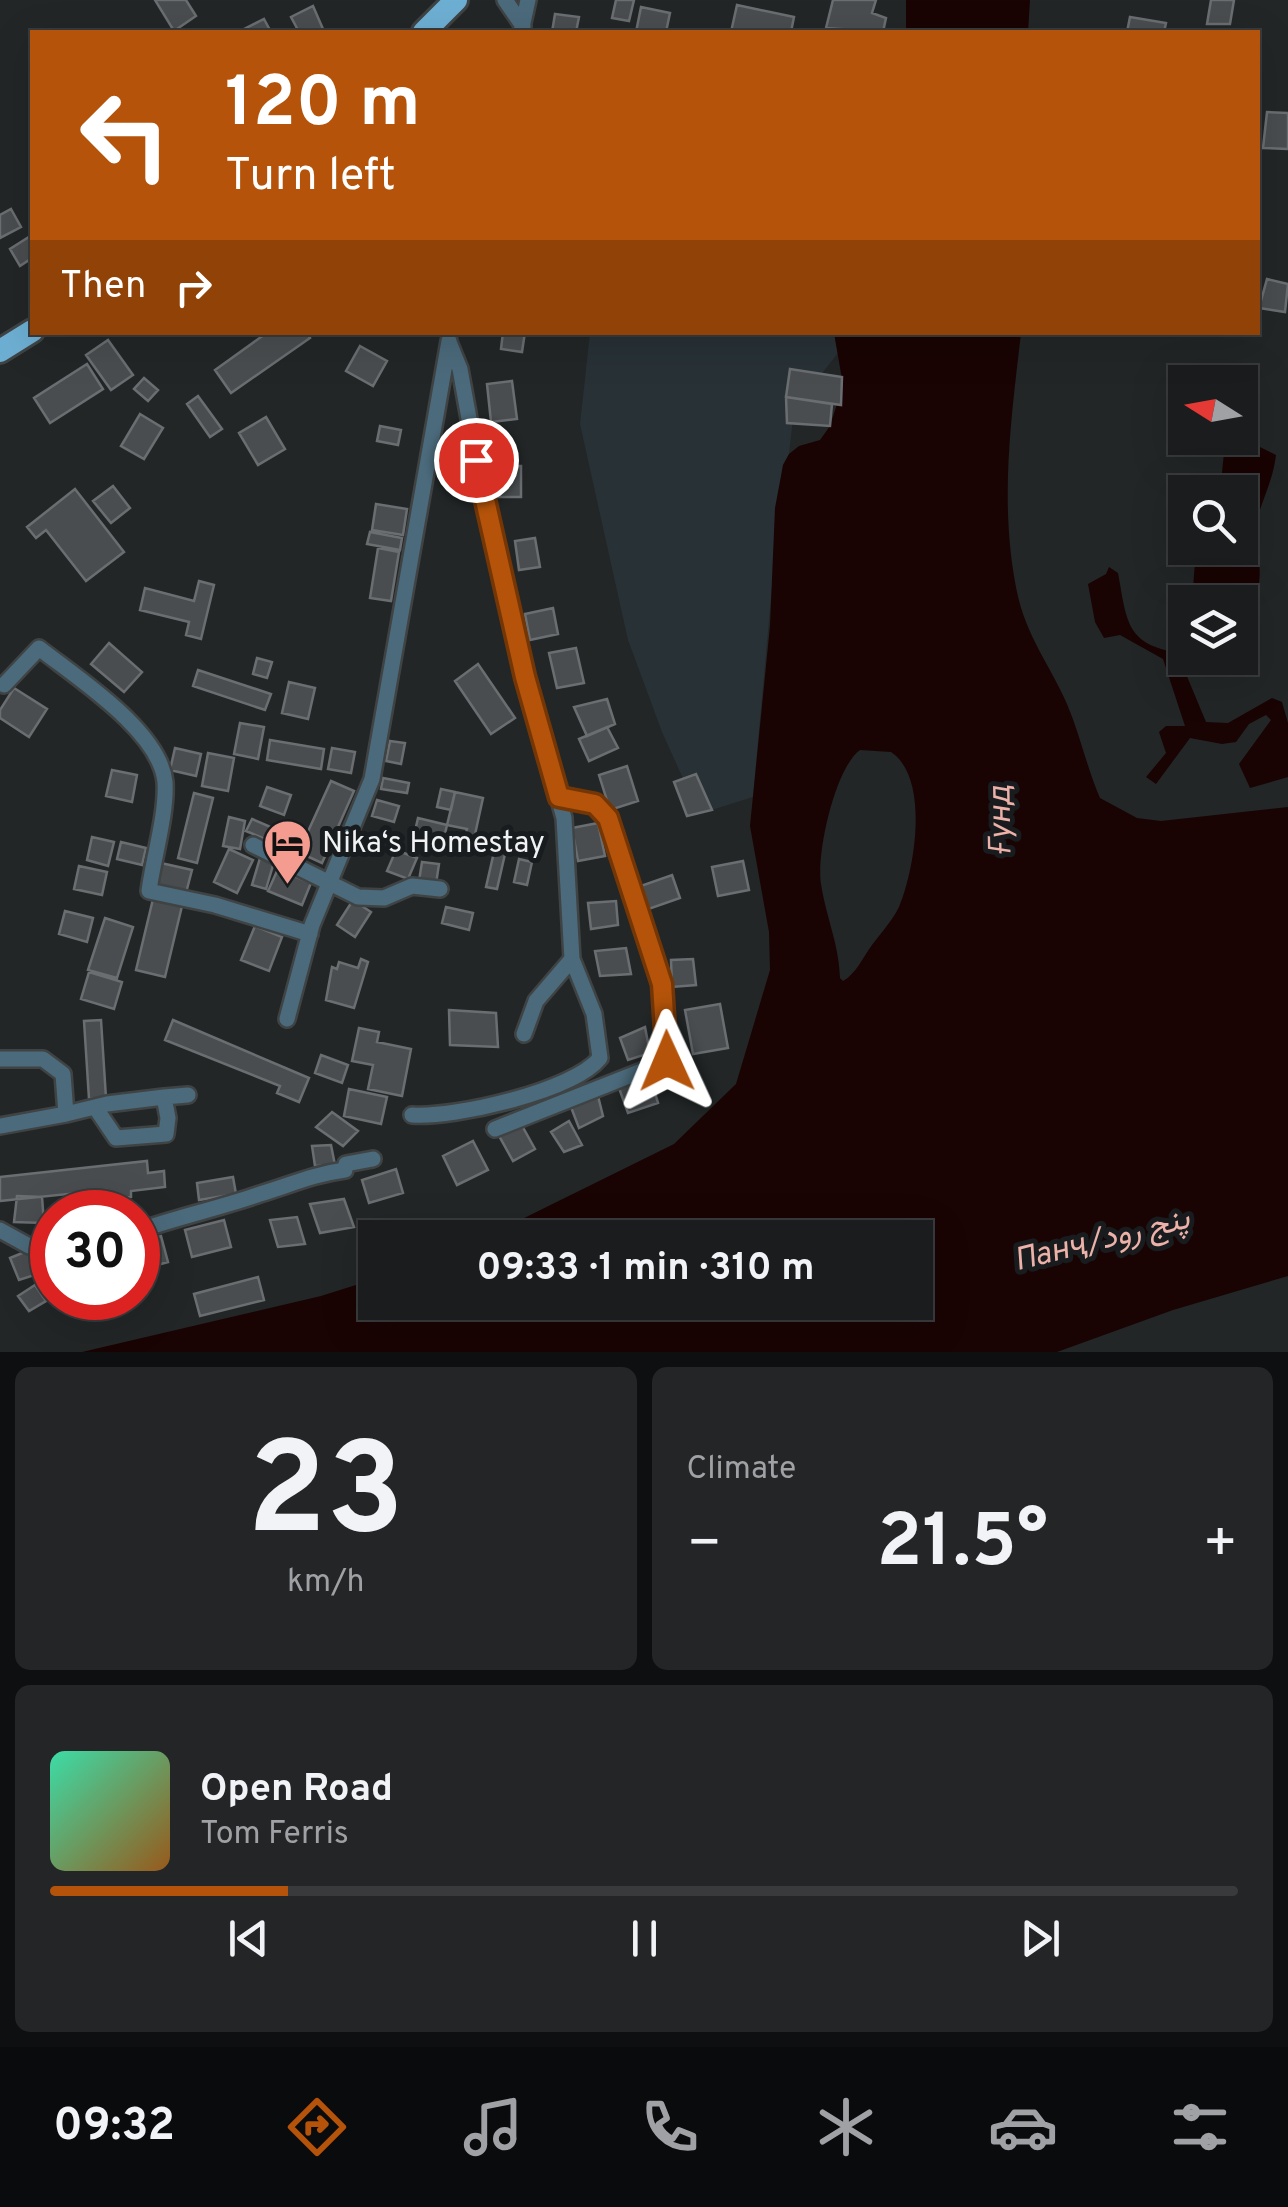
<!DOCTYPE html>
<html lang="en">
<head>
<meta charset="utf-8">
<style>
	:root { --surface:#1a1c1d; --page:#232526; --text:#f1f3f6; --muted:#9fa1a4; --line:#383a3b; --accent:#b45309 }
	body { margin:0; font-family:Overpass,Vazirmatn,sans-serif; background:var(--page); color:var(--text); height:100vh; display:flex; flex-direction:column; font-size:38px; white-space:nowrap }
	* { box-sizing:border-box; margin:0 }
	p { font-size:32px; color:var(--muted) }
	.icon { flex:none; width:55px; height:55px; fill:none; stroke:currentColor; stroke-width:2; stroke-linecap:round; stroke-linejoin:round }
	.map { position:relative; height:1352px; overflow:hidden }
	.details { display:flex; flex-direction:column; gap:15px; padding:15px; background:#0e0f10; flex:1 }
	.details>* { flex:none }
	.hud { position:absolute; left:30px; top:30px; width:1230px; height:305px; border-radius:0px; box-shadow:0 10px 40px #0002,0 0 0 2px var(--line); background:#b45309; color:#fff; overflow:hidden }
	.needle { width:65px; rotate:281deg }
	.buttons { position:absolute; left:1168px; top:365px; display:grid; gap:20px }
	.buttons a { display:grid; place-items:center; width:90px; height:90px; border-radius:0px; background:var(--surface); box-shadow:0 10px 40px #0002,0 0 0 2px var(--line); font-size:50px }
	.speed { position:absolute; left:30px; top:1190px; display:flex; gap:20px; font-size:50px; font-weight:700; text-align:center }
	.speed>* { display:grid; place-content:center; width:130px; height:130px; border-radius:50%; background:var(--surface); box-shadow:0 10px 40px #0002,0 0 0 2px var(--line); line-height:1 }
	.speed .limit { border:15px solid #d22; background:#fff; color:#111 }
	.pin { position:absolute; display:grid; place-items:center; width:85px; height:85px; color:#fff; margin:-42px; border:5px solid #fff; border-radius:50%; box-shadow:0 2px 10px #0007 }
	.me { position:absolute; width:110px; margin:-55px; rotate:359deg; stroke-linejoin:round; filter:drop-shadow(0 0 8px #0008) }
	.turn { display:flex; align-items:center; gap:35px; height:210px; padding:0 30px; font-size:45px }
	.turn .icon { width:130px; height:130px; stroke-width:2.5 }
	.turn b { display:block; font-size:70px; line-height:85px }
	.then { display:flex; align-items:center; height:95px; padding:0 30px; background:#0003; gap:20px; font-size:38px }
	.big { font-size:75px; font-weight:700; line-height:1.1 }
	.details .card { flex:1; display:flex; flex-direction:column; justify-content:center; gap:15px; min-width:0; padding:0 35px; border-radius:15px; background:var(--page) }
	.details .dial { align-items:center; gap:0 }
	.dial b { font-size:130px; line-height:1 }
	.song { display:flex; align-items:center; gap:30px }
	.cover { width:120px; height:120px; border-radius:15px; background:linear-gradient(135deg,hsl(160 70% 55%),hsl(30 70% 35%)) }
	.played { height:10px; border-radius:5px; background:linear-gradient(90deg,var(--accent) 20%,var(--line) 20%) }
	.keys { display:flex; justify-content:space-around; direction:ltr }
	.heat { display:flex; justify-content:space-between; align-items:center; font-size:55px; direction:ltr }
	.details .tiles { flex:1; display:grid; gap:15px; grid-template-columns:1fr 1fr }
	.card:last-child { grid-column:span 2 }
	.trip { position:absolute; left:358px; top:1220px; width:575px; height:100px; border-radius:0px; background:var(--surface); box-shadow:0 10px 40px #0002,0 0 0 2px var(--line); font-weight:700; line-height:100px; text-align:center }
	.menu { display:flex; height:160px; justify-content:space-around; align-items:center; background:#0a0b0c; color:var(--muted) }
	.menu .icon { width:70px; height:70px }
	.menu .on { color:var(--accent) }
	.menu b { font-size:45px; color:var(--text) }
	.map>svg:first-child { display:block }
	.built { fill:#283136 }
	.water { fill:#190403; fill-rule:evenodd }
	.building { fill:#494d4f; stroke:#6a6e71; stroke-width:2.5 }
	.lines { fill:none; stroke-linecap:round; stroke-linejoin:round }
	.minor-casing { stroke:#3f4344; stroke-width:20 }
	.primary-casing { stroke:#3f4344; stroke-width:28 }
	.minor { stroke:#4b6a7b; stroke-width:15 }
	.primary { stroke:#6dafd3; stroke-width:22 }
	.route-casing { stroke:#753606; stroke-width:25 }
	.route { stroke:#b45309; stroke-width:18 }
	.labels { text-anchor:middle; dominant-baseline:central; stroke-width:10; stroke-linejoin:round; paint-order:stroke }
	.poi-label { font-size:30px; fill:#f0f2f3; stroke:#191c1e; text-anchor:start }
	.water-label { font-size:32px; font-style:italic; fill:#ecb1a8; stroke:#191c1e }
</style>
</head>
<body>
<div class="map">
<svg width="1288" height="1352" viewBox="0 0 1288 1352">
	<rect width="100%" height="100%" fill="#222627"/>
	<!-- built -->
	<path class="built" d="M 590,333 L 834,333 L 838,353 L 794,409 L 789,454 L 783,465 L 753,797 L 699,814 L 662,732 L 628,640 L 580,424 Z"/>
	<!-- water -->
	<path class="water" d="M 906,0 L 1030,0 L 1028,32 L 906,32 Z
		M 834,333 L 1021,333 C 1011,420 999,505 1017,592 C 1026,636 1050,665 1067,704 C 1080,735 1087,768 1100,798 L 1137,818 L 1161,821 L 1288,807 L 1288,1276 L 1173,1310 L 1057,1352 L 82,1352 L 321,1296 L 375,1279 L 375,1302 L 915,1302 L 915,1238 L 486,1237 L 674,1144 L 736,1084 L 770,970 L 769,932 L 750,826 L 770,626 L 775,508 L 783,465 L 789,454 L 799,446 L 820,440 L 830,426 L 843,385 ZM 860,750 L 891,752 C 930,778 915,869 899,907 C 892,921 881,933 872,945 C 863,957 856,974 843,981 L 840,978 C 839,944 826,917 821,884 C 816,854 835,768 860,750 Z
		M 1225,443 L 1252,443 L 1276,455 C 1273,480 1263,498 1256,522 C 1252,538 1258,545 1259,560 C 1262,584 1255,616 1240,634 L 1240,602 L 1192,602 L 1196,548 L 1240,548 L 1240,492 L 1220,492 Z
		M 1109,567 L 1118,573 C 1127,622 1126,645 1180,653 C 1185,654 1190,657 1200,658 L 1186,674 L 1206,722 L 1228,723 L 1272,698 L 1282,702 L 1288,723 L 1288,777 L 1250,788 L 1239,764 L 1271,720 L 1266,715 L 1249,724 L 1236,742 L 1222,744 L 1190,738 L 1156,784 L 1146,777 L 1166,753 L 1159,732 L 1166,726 L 1185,726 L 1163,659 L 1120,635 L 1104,638 L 1095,622 L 1088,584 L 1106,574 Z"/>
	<!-- building -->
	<path class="building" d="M 155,0 L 186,0 L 196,16 L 174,31 Z
		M 616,0 L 634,0 L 629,21 L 612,18 Z
		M 833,0 L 876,0 L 872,13 L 886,18 L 883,32 L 826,28 Z
		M 1211,0 L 1234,0 L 1230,24 L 1207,24 Z
		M 737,5 L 794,17 L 791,32 L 731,32 Z
		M 313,6 L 323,29 L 299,32 L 291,17 Z
		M 641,7 L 670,13 L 666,32 L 636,32 Z
		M 555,14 L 579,17 L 576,32 L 552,32 Z
		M 1130,17 L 1166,23 L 1164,32 L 1127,32 Z
		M 264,19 L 271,32 L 238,32 Z
		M 1267,112 L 1288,113 L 1288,149 L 1263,148 Z
		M 11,209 L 21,227 L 0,238 L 0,215 Z
		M 32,235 L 32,258 L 20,266 L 10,249 Z
		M 1267,279 L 1288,284 L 1285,312 L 1259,308 Z
		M 268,332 L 306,332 L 310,338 L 231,393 L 215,370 Z
		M 503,332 L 525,332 L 522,352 L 501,349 Z
		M 108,340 L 133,375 L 111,390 L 86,355 Z
		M 360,346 L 387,361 L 373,386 L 346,371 Z
		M 87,364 L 103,389 L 50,423 L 34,398 Z
		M 790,369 L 842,377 L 841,405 L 786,397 Z
		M 144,378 L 158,390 L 148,401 L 134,389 Z
		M 512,381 L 517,419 L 491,422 L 487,384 Z
		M 198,396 L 222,429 L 210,437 L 187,404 Z
		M 786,397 L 832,404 L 830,426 L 787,423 Z
		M 140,414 L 163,428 L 144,459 L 121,446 Z
		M 266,417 L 285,449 L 258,465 L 239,433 Z
		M 380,426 L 401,430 L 398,445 L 377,441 Z
		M 494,466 L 521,466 L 521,497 L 495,497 Z
		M 113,486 L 130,508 L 111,523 L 93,501 Z
		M 75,489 L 124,552 L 86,581 L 46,530 L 36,538 L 27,527 Z
		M 376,504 L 407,509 L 403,535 L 372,530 Z
		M 370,532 L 402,538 L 400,550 L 367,544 Z
		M 535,538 L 540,567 L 519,570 L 515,541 Z
		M 378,548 L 399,552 L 391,601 L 370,598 Z
		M 199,581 L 214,585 L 201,639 L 186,635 L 189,622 L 140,610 L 145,588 L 194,601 Z
		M 553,608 L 558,634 L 530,640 L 525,614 Z
		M 109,643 L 142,672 L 124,692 L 91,664 Z
		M 576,648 L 584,683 L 557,688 L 549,653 Z
		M 257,658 L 272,662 L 267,678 L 253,674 Z
		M 478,664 L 515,718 L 491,734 L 455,681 Z
		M 198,670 L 271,694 L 265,710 L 193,686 Z
		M 289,682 L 315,688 L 308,719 L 282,713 Z
		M 14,688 L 47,709 L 29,737 L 0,718 L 0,710 Z
		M 607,699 L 615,724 L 587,736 L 574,707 Z
		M 240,723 L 264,727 L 258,759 L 234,754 Z
		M 607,727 L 618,748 L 589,761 L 579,739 Z
		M 270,740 L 324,749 L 321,769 L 267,760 Z
		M 390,741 L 405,743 L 401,764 L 386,761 Z
		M 175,748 L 201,754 L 196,776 L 170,770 Z
		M 332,748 L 355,752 L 351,773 L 328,769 Z
		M 208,753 L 234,758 L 228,791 L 202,786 Z
		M 627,766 L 638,801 L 610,810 L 599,775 Z
		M 112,770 L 137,775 L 132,802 L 106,796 Z
		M 696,774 L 712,810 L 687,816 L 674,782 Z
		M 383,778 L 409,783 L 407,793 L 381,789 Z
		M 331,781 L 354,791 L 322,863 L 289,848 L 296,833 L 305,838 Z
		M 267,787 L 291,795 L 284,815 L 260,806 Z
		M 441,789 L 455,792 L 451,810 L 437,807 Z
		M 455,792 L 483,798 L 474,839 L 465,837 L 467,829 L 447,825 Z
		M 194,793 L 213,798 L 197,863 L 178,858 Z
		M 377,800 L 399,806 L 394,822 L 372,816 Z
		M 229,817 L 245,821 L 240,849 L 223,846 Z
		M 418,818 L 447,825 L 444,838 L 415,831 Z
		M 252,819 L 289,835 L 284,847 L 246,831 Z
		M 598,823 L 605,856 L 578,861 L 572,828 Z
		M 92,837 L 114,842 L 108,866 L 87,860 Z
		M 121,842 L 146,848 L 142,865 L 117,859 Z
		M 229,849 L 253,860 L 237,893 L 214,882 Z
		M 396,850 L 417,858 L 408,879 L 387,871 Z
		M 494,852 L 505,854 L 497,889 L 486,887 Z
		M 260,858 L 274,862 L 266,889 L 252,885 Z
		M 519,859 L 532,862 L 527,885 L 514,882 Z
		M 743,861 L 749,890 L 718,896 L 712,867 Z
		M 422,862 L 439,864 L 436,884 L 419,881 Z
		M 161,863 L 192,870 L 186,893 L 156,885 Z
		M 79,866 L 107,872 L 102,895 L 74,889 Z
		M 278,869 L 311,883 L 302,905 L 268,891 Z
		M 672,875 L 680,898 L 643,911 L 635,888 Z
		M 153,899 L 182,906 L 165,977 L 136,970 Z
		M 353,900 L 371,912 L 355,937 L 337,925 Z
		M 616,901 L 618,925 L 591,929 L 588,903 Z
		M 446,907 L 473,913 L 469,930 L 442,923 Z
		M 65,911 L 93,918 L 87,942 L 59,934 Z
		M 105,918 L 133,927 L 117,978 L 88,970 Z
		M 255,926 L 282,937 L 269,971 L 241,960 Z
		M 626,948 L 631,974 L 600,976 L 595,951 Z
		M 361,959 L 368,962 L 354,1008 L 326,1000 L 332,967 L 337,969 L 339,962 L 358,968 Z
		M 693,959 L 696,985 L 672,987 L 671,960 Z
		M 89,972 L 122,982 L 114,1009 L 81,999 Z
		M 720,1004 L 728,1048 L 693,1054 L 685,1010 Z
		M 449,1010 L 496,1013 L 498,1047 L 450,1045 Z
		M 101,1020 L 106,1098 L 89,1099 L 84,1021 Z
		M 173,1020 L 309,1078 L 299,1102 L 277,1093 L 280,1086 L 165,1040 Z
		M 645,1027 L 650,1053 L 628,1060 L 620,1038 Z
		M 359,1028 L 379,1032 L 377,1042 L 411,1049 L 402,1096 L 368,1089 L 373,1065 L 352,1061 Z
		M 321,1055 L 348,1065 L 342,1083 L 315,1073 Z
		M 651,1079 L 658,1103 L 628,1113 L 619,1088 Z
		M 349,1089 L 387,1097 L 381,1124 L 344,1116 Z
		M 597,1092 L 603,1116 L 579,1128 L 569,1102 Z
		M 332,1112 L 358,1131 L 343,1146 L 316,1127 Z
		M 569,1121 L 582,1145 L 564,1152 L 551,1132 Z
		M 520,1122 L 535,1149 L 513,1161 L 498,1134 Z
		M 473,1141 L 488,1170 L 457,1185 L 443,1156 Z
		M 331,1145 L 335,1165 L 315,1166 L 312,1146 Z
		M 147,1161 L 148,1173 L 164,1171 L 165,1187 L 131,1191 L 131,1197 L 107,1200 L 106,1190 L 0,1201 L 0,1177 Z
		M 396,1169 L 403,1193 L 369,1203 L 362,1180 Z
		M 233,1177 L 236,1194 L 199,1200 L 197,1183 Z
		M 17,1196 L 42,1197 L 44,1223 L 14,1222 Z
		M 344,1199 L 354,1227 L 320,1233 L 310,1204 Z
		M 297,1217 L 305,1244 L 278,1247 L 270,1220 Z
		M 224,1220 L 231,1247 L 192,1257 L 185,1230 Z
		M 161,1236 L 168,1262 L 138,1270 L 138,1243 Z
		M 37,1247 L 47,1271 L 19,1280 L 10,1258 Z
		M 258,1277 L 264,1300 L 200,1316 L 194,1294 Z
		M 35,1285 L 46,1301 L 29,1311 L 18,1296 Z"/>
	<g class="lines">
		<defs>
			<path id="minor" d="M 505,0 L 523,26
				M 521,32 L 528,0
				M 4,685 L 39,648 C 77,678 160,731 165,782 C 167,814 153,859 149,891 L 215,905 L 310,934
				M 253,845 L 358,897 L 384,898 L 412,886 L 440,889
				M 287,1019 L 312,925 L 372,779 L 449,341
				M 524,1034 L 536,1001 L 572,959
				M 0,1059 L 43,1059 L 63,1074 L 66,1114 L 0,1126
				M 164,1097 L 188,1095
				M 66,1114 L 107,1104 L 164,1097 L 168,1118 L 166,1134 L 116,1138 L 95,1107
				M 412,1115 C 455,1118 573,1091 600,1058 L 594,1014 L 572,959 L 564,818 L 525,677 L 484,501 L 460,369 L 449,342
				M 495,1129 L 667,1061 L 662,984 L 608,817 L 595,804 L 559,797
				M 0,1230 L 29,1246 L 52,1248
				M 138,1231 C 178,1217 220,1208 260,1194 C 290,1185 314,1174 345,1170 L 346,1164 L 373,1159"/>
			<path id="primary" d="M 424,32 L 456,0
				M 0,351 L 32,331"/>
		</defs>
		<!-- minor casing -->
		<use href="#minor" class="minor-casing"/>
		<!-- primary casing -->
		<use href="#primary" class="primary-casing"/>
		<!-- minor -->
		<use href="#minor" class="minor"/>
		<!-- primary -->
		<use href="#primary" class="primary"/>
	</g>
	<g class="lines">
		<defs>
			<path id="route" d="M 476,460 L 525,677 L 559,797 L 595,804 L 608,818 L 662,984 L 667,1061"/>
		</defs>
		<!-- route casing -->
		<use href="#route" class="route-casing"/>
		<!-- route -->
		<use href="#route" class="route"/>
	</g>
	<!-- icons -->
	<defs>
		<symbol id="hotel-pin" viewBox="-11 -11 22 30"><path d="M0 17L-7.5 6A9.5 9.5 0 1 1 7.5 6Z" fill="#f59c90" stroke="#191c1e"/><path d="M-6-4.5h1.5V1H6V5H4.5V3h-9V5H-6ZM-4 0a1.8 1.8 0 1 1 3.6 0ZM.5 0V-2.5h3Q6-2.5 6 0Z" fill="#111"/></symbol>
	</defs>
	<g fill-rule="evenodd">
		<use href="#hotel-pin" x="260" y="816" width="55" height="75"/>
	</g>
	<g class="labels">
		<!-- poi labels -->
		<g class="poi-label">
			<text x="322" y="844">Nika‘s Homestay</text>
		</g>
		<!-- water labels -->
		<g class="water-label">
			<text transform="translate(1002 820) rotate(-91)">Ғунд</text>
			<text transform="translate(1102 1241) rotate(-14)">Панҷ/پنج رود</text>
		</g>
	</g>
</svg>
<div class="buttons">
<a><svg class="needle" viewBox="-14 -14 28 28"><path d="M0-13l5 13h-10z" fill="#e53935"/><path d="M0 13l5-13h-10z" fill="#9fa1a4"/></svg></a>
<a><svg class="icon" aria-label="search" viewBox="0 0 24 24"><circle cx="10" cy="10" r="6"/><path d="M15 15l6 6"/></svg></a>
<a><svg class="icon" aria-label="layers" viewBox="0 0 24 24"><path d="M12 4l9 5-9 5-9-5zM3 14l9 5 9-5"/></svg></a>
</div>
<div class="speed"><div class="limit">30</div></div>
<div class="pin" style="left:476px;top:460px;background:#d93025"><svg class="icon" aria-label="arrive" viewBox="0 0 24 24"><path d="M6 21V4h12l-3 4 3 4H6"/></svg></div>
<svg class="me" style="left:667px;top:1061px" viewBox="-20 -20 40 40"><path d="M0-17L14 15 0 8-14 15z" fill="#b45309" stroke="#fff" stroke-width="4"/></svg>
<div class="trip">09:33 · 1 min · 310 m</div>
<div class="hud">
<div class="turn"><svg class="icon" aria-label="left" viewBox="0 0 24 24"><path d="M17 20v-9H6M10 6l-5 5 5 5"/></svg><div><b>120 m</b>Turn left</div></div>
<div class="then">Then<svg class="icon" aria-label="right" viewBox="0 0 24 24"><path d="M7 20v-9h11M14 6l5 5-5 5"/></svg></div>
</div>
</div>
<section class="details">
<div class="tiles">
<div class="card dial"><b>23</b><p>km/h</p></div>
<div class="card"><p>Climate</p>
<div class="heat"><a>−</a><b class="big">21.5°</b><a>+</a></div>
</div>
<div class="card">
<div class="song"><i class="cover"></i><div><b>Open Road</b><p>Tom Ferris</p></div></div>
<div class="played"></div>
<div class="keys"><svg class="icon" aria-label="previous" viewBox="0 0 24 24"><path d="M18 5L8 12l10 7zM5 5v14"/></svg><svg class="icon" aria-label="pause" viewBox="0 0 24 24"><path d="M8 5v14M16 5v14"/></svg><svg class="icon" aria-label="next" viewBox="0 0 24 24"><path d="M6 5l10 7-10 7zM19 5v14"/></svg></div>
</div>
</div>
</section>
<nav class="menu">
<b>09:32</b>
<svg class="icon on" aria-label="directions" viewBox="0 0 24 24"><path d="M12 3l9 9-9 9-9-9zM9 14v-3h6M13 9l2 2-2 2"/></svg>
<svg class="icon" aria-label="music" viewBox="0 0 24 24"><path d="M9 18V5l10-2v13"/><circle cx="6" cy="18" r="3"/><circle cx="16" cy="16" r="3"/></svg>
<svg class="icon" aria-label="phone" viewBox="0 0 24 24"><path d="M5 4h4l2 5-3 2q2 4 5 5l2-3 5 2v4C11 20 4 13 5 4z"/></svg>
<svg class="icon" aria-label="climate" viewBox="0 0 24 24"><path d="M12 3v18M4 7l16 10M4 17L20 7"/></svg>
<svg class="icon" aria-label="car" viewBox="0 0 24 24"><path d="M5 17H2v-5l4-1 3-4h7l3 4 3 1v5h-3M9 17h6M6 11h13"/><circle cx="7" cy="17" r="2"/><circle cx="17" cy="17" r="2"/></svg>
<svg class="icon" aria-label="filters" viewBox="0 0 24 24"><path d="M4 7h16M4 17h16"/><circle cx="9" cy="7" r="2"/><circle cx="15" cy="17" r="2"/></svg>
</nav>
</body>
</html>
